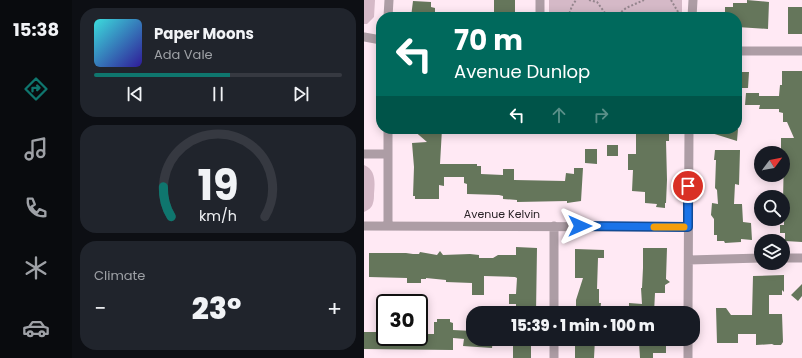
<!DOCTYPE html>
<html lang="en">
<head>
<meta charset="utf-8">
<style>
	:root { --surface:#171b24; --page:#20242c; --text:#f1f3f6; --muted:#9ea1a6; --line:#363941; --accent:#0f766e }
	body { margin:0; font-family:Poppins,sans-serif; background:var(--page); color:var(--text); height:100vh; display:flex; flex-direction:column; font-size:15px; white-space:nowrap }
	* { box-sizing:border-box; margin:0 }
	p { font-size:13px; color:var(--muted) }
	.icon { flex:none; width:22px; height:22px; fill:none; stroke:currentColor; stroke-width:2; stroke-linecap:round; stroke-linejoin:round }
	.map { position:relative; flex:1; overflow:hidden }
	.details { display:flex; flex-direction:column; gap:8px; padding:8px; background:#0d0f14; width:292px }
	.details>* { flex:none }
	.hud { position:absolute; left:12px; top:12px; width:366px; height:122px; border-radius:16px; box-shadow:0 2px 10px #0003; background:#00695c; color:#fff; overflow:hidden }
	.needle { width:26px; rotate:58deg }
	.tools { position:absolute; left:390px; top:146px; display:grid; gap:8px }
	.tools a { display:grid; place-items:center; width:36px; height:36px; border-radius:50%; background:var(--surface); box-shadow:0 2px 10px #0003; font-size:20px }
	.speed { position:absolute; left:12px; top:294px; display:flex; gap:8px; font-size:20px; font-weight:700; text-align:center }
	.speed>* { display:grid; place-content:center; width:52px; height:52px; border-radius:50%; background:var(--surface); box-shadow:0 2px 10px #0003; line-height:1 }
	.speed .limit { border:2px solid #111; border-radius:6px; background:#fff; color:#111 }
	.pin { position:absolute; display:grid; place-items:center; width:34px; height:34px; color:#fff; margin:-17px; border:2px solid #fff; border-radius:50%; box-shadow:0 1px 4px #0007 }
	.me { position:absolute; width:44px; margin:-22px; rotate:90deg; stroke-linejoin:round; filter:drop-shadow(0 0 3px #0008) }
	.turn { display:flex; align-items:center; gap:14px; height:84px; padding:0 12px; font-size:18px }
	.turn .icon { width:52px; height:52px; stroke-width:2.5 }
	.turn b { display:block; font-size:28px; line-height:34px }
	.lanes { display:flex; align-items:center; height:38px; padding:0 12px; background:#0003; justify-content:center; gap:20px; direction:ltr }
	.lanes .off { opacity:.35 }
	.big { font-size:30px; font-weight:800; line-height:1.1 }
	.details .card { flex:1; display:flex; flex-direction:column; justify-content:center; gap:6px; min-width:0; padding:0 14px; border-radius:16px; background:var(--page) }
	.details .dial { align-items:center; gap:0 }
	.dial svg { height:104px; overflow:visible; fill:none; stroke:var(--line); stroke-width:7; stroke-linecap:round; text-anchor:middle }
	.dial text { fill:var(--text); stroke:none }
	.song { display:flex; align-items:center; gap:12px }
	.cover { width:48px; height:48px; border-radius:6px; background:linear-gradient(135deg,hsl(180 70% 55%),hsl(250 70% 35%)) }
	.played { height:4px; border-radius:2px; background:linear-gradient(90deg,var(--accent) 55%,var(--line) 55%) }
	.keys { display:flex; justify-content:space-around; direction:ltr }
	.heat { display:flex; justify-content:space-between; align-items:center; font-size:22px; direction:ltr }
	.trip { position:absolute; left:102px; top:306px; width:234px; height:40px; border-radius:16px; background:var(--surface); box-shadow:0 2px 10px #0003; font-weight:800; line-height:40px; text-align:center }
	main { display:flex; flex:1; min-height:0 }
	.menu { display:flex; flex-direction:column; width:72px; justify-content:space-around; align-items:center; background:#090b0e; color:var(--muted) }
	.menu .icon { width:28px; height:28px }
	.menu .active { color:var(--accent) }
	.menu b { font-size:18px; color:var(--text) }
	.map>svg:first-child { display:block }
	.green { fill:#d5b9c7 }
	.building { fill:#65765b }
	.lines { fill:none; stroke-linecap:round; stroke-linejoin:round }
	.path { stroke:#94858d; stroke-width:2; stroke-dasharray:2 2; stroke-linecap:butt }
	.minor { stroke:#ad9da5; stroke-width:9 }
	.route-casing { stroke:#114b97; stroke-width:10 }
	.route { stroke:#1a73e8; stroke-width:7 }
	.slow { stroke:#f59e0b; stroke-width:7 }
	.labels { text-anchor:middle; dominant-baseline:central; stroke-width:3; stroke-linejoin:round; paint-order:stroke }
	.street-label { font-size:11px; fill:#2a2327; stroke:#ffe9f4 }
</style>
</head>
<body>
<main>
<nav class="menu">
<b>15:38</b>
<svg class="icon active" aria-label="directions" viewBox="0 0 24 24"><path d="M12 3l9 9-9 9-9-9zM9 14v-3h6M13 9l2 2-2 2"/></svg>
<svg class="icon" aria-label="music" viewBox="0 0 24 24"><path d="M9 18V5l10-2v13"/><circle cx="6" cy="18" r="3"/><circle cx="16" cy="16" r="3"/></svg>
<svg class="icon" aria-label="phone" viewBox="0 0 24 24"><path d="M5 4h4l2 5-3 2q2 4 5 5l2-3 5 2v4C11 20 4 13 5 4z"/></svg>
<svg class="icon" aria-label="climate" viewBox="0 0 24 24"><path d="M12 3v18M4 7l16 10M4 17L20 7"/></svg>
<svg class="icon" aria-label="car" viewBox="0 0 24 24"><path d="M5 17H2v-5l4-1 3-4h7l3 4 3 1v5h-3M9 17h6M6 11h13"/><circle cx="7" cy="17" r="2"/><circle cx="17" cy="17" r="2"/></svg>
</nav>
<section class="details">
<div class="card">
<div class="song"><i class="cover"></i><div><b>Paper Moons</b><p>Ada Vale</p></div></div>
<div class="played"></div>
<div class="keys"><svg class="icon" aria-label="previous" viewBox="0 0 24 24"><path d="M18 5L8 12l10 7zM5 5v14"/></svg><svg class="icon" aria-label="pause" viewBox="0 0 24 24"><path d="M8 5v14M16 5v14"/></svg><svg class="icon" aria-label="next" viewBox="0 0 24 24"><path d="M6 5l10 7-10 7zM19 5v14"/></svg></div>
</div>
<div class="card dial"><svg viewBox="0 0 100 80">
<path d="M14 69A42 42 0 1 1 86 69"/>
<path d="M14 69A42 42 0 0 1 8 46" stroke="#0f766e"/>
<text x="50" y="56" font-size="32" font-weight="700">19</text>
<text x="50" y="72" font-size="11">km/h</text>
</svg></div>
<div class="card"><p>Climate</p>
<div class="heat"><a>−</a><b class="big">23°</b><a>+</a></div>
</div>
</section>
<div class="map">
<svg width="438" height="358" viewBox="0 0 438 358">
	<rect width="100%" height="100%" fill="#ffe9f4"/>
	<!-- green -->
	<path class="green" d="M 0,0 L 11,0 L 10,17 L 3,24 L 0,24 Z
		M 185,0 L 318,0 L 318,17 L 185,17 Z
		M 0,165 C 12,170 11,182 10,194 C 10,197 10,200 9,203 C 8,208 4,210 0,212 Z"/>
	<!-- building -->
	<path class="building" d="M 130,0 L 151,0 L 151,17 L 130,17 Z
		M 383,0 L 405,2 L 404,29 L 373,27 L 373,17 L 361,17 L 361,7 L 369,7 L 369,3 L 383,3 Z
		M 49,1 L 67,2 L 67,7 L 71,8 L 71,17 L 47,17 Z
		M 424,7 L 438,7 L 438,34 L 424,34 Z
		M 418,71 L 438,71 L 438,242 L 421,241 L 421,233 L 416,233 L 416,225 L 420,225 L 420,201 L 419,201 L 420,153 L 417,153 L 417,138 L 430,138 L 423,122 L 419,122 L 419,113 L 415,112 L 415,109 L 395,109 L 396,105 L 381,105 L 382,93 L 395,93 L 395,96 L 415,96 L 416,85 L 418,85 Z
		M 373,72 L 385,72 L 384,88 L 373,88 Z
		M 48,129 L 78,129 L 76,164 L 113,164 L 113,166 L 117,166 L 117,174 L 139,175 L 139,169 L 150,169 L 150,180 L 201,181 L 202,173 L 210,174 L 210,168 L 219,168 L 217,201 L 203,203 L 203,201 L 153,202 L 153,200 L 139,199 L 139,196 L 135,195 L 103,194 L 103,184 L 100,183 L 100,177 L 80,177 L 80,186 L 75,185 L 75,199 L 51,199 L 51,196 L 49,196 L 50,167 L 48,143 L 63,142 Z
		M 276,129 L 303,129 L 303,132 L 305,132 L 305,141 L 302,141 L 303,180 L 302,203 L 301,203 L 301,208 L 292,207 L 293,204 L 281,203 L 281,192 L 268,191 L 269,170 L 264,170 L 264,154 L 272,154 L 272,133 L 276,132 Z
		M 341,129 L 374,129 L 373,141 L 341,131 Z
		M 243,145 L 254,145 L 254,156 L 243,156 Z
		M 221,149 L 233,149 L 233,164 L 221,163 Z
		M 351,150 L 376,150 L 375,185 L 371,184 L 370,204 L 378,204 L 379,222 L 387,223 L 388,240 L 377,239 L 377,242 L 361,243 L 360,241 L 353,241 L 353,235 L 350,235 L 350,219 L 347,215 L 348,203 L 354,204 L 353,190 L 351,188 L 352,160 L 350,160 Z
		M 152,247 L 173,248 L 172,313 L 152,313 L 152,304 L 145,304 L 145,294 L 152,294 L 153,278 L 151,277 L 120,276 L 120,295 L 108,295 L 108,283 L 82,282 L 82,280 L 62,278 L 62,279 L 57,279 L 57,283 L 43,283 L 43,278 L 5,277 L 5,253 L 42,253 L 49,254 L 55,254 L 56,252 L 73,255 L 76,251 L 79,255 L 106,254 L 115,255 L 115,258 L 129,258 L 134,255 L 152,255 Z
		M 279,248 L 303,248 L 302,279 L 306,282 L 301,285 L 301,293 L 291,293 L 290,313 L 265,313 L 265,303 L 278,304 L 277,288 L 278,288 L 279,268 Z
		M 211,249 L 240,250 L 240,258 L 234,258 L 233,289 L 235,289 L 235,303 L 237,303 L 236,313 L 212,313 L 212,300 L 219,278 L 211,278 Z
		M 420,275 L 420,292 L 418,290 L 418,295 L 405,295 L 405,314 L 418,314 L 419,342 L 417,345 L 410,345 L 408,344 L 392,345 L 392,334 L 374,334 L 374,343 L 353,343 L 352,308 L 362,308 L 367,315 L 388,315 L 389,276 Z
		M 438,284 L 438,296 L 434,301 L 427,295 Z
		M 73,319 L 86,319 L 86,322 L 89,323 L 89,330 L 109,331 L 109,339 L 129,339 L 128,348 L 99,346 L 100,339 L 101,339 L 89,338 L 89,350 L 0,349 L 0,332 L 21,332 L 21,337 L 55,337 L 55,334 L 70,334 L 70,322 L 73,322 Z
		M 149,339 L 167,339 L 167,358 L 149,358 Z
		M 211,339 L 231,339 L 230,358 L 211,358 Z
		M 282,339 L 302,339 L 302,353 L 289,353 L 289,358 L 276,358 L 275,342 L 282,342 Z"/>
	<g class="lines">
		<!-- path -->
		<path class="path" d="M 225,0 L 233,2 L 244,17
			M 307,0 L 317,17
			M 204,17 L 208,6 L 212,0
			M 251,17 L 262,8 L 280,0"/>
		<!-- minor -->
		<path class="minor" d="M 24,17 L 25,0
			M 176,17 L 176,0
			M 328,17 L 329,0
			M 0,37 L 17,40
			M 373,51 L 438,51
			M 0,154 L 24,154
			M 0,226 L 324,227
			M 24,226 L 24,129
			M 419,258 L 438,258
			M 325,260 L 397,258
			M 190,313 L 190,226
			M 324,313 L 325,129
			M 190,358 L 190,339
			M 324,358 L 324,339"/>
	</g>
	<g class="lines">
		<defs>
			<path id="route" d="M 216,226 L 324,227 L 324,186"/>
		</defs>
		<!-- route casing -->
		<use href="#route" class="route-casing"/>
		<!-- route -->
		<use href="#route" class="route"/>
		<!-- slow -->
		<path class="slow" d="M 290,227 L 320,227"/>
	</g>
	<g class="labels">
		<!-- street labels -->
		<g class="street-label">
			<text x="138" y="214">Avenue Kelvin</text>
		</g>
	</g>
</svg>
<div class="tools">
<a><svg class="needle" viewBox="-14 -14 28 28"><path d="M0-13l5 13h-10z" fill="#e53935"/><path d="M0 13l5-13h-10z" fill="#9ea1a6"/></svg></a>
<a><svg class="icon" aria-label="search" viewBox="0 0 24 24"><circle cx="10" cy="10" r="6"/><path d="M15 15l6 6"/></svg></a>
<a><svg class="icon" aria-label="layers" viewBox="0 0 24 24"><path d="M12 4l9 5-9 5-9-5zM3 14l9 5 9-5"/></svg></a>
</div>
<div class="speed"><div class="limit">30</div></div>
<div class="pin" style="left:324px;top:186px;background:#d93025"><svg class="icon" aria-label="arrive" viewBox="0 0 24 24"><path d="M6 21V4h12l-3 4 3 4H6"/></svg></div>
<svg class="me" style="left:216px;top:226px" viewBox="-20 -20 40 40"><path d="M0-17L14 15 0 8-14 15z" fill="#1a73e8" stroke="#fff" stroke-width="4"/></svg>
<div class="trip">15:39 · 1 min · 100 m</div>
<div class="hud">
<div class="turn"><svg class="icon" aria-label="left" viewBox="0 0 24 24"><path d="M17 20v-9H6M10 6l-5 5 5 5"/></svg><div><b>70 m</b>Avenue Dunlop</div></div>
<div class="lanes"><svg class="icon" aria-label="left" viewBox="0 0 24 24"><path d="M17 20v-9H6M10 6l-5 5 5 5"/></svg><svg class="icon off" aria-label="ahead" viewBox="0 0 24 24"><path d="M12 20V5M6 11l6-6 6 6"/></svg><svg class="icon off" aria-label="right" viewBox="0 0 24 24"><path d="M7 20v-9h11M14 6l5 5-5 5"/></svg></div>
</div>
</div>
</main>
</body>
</html>
